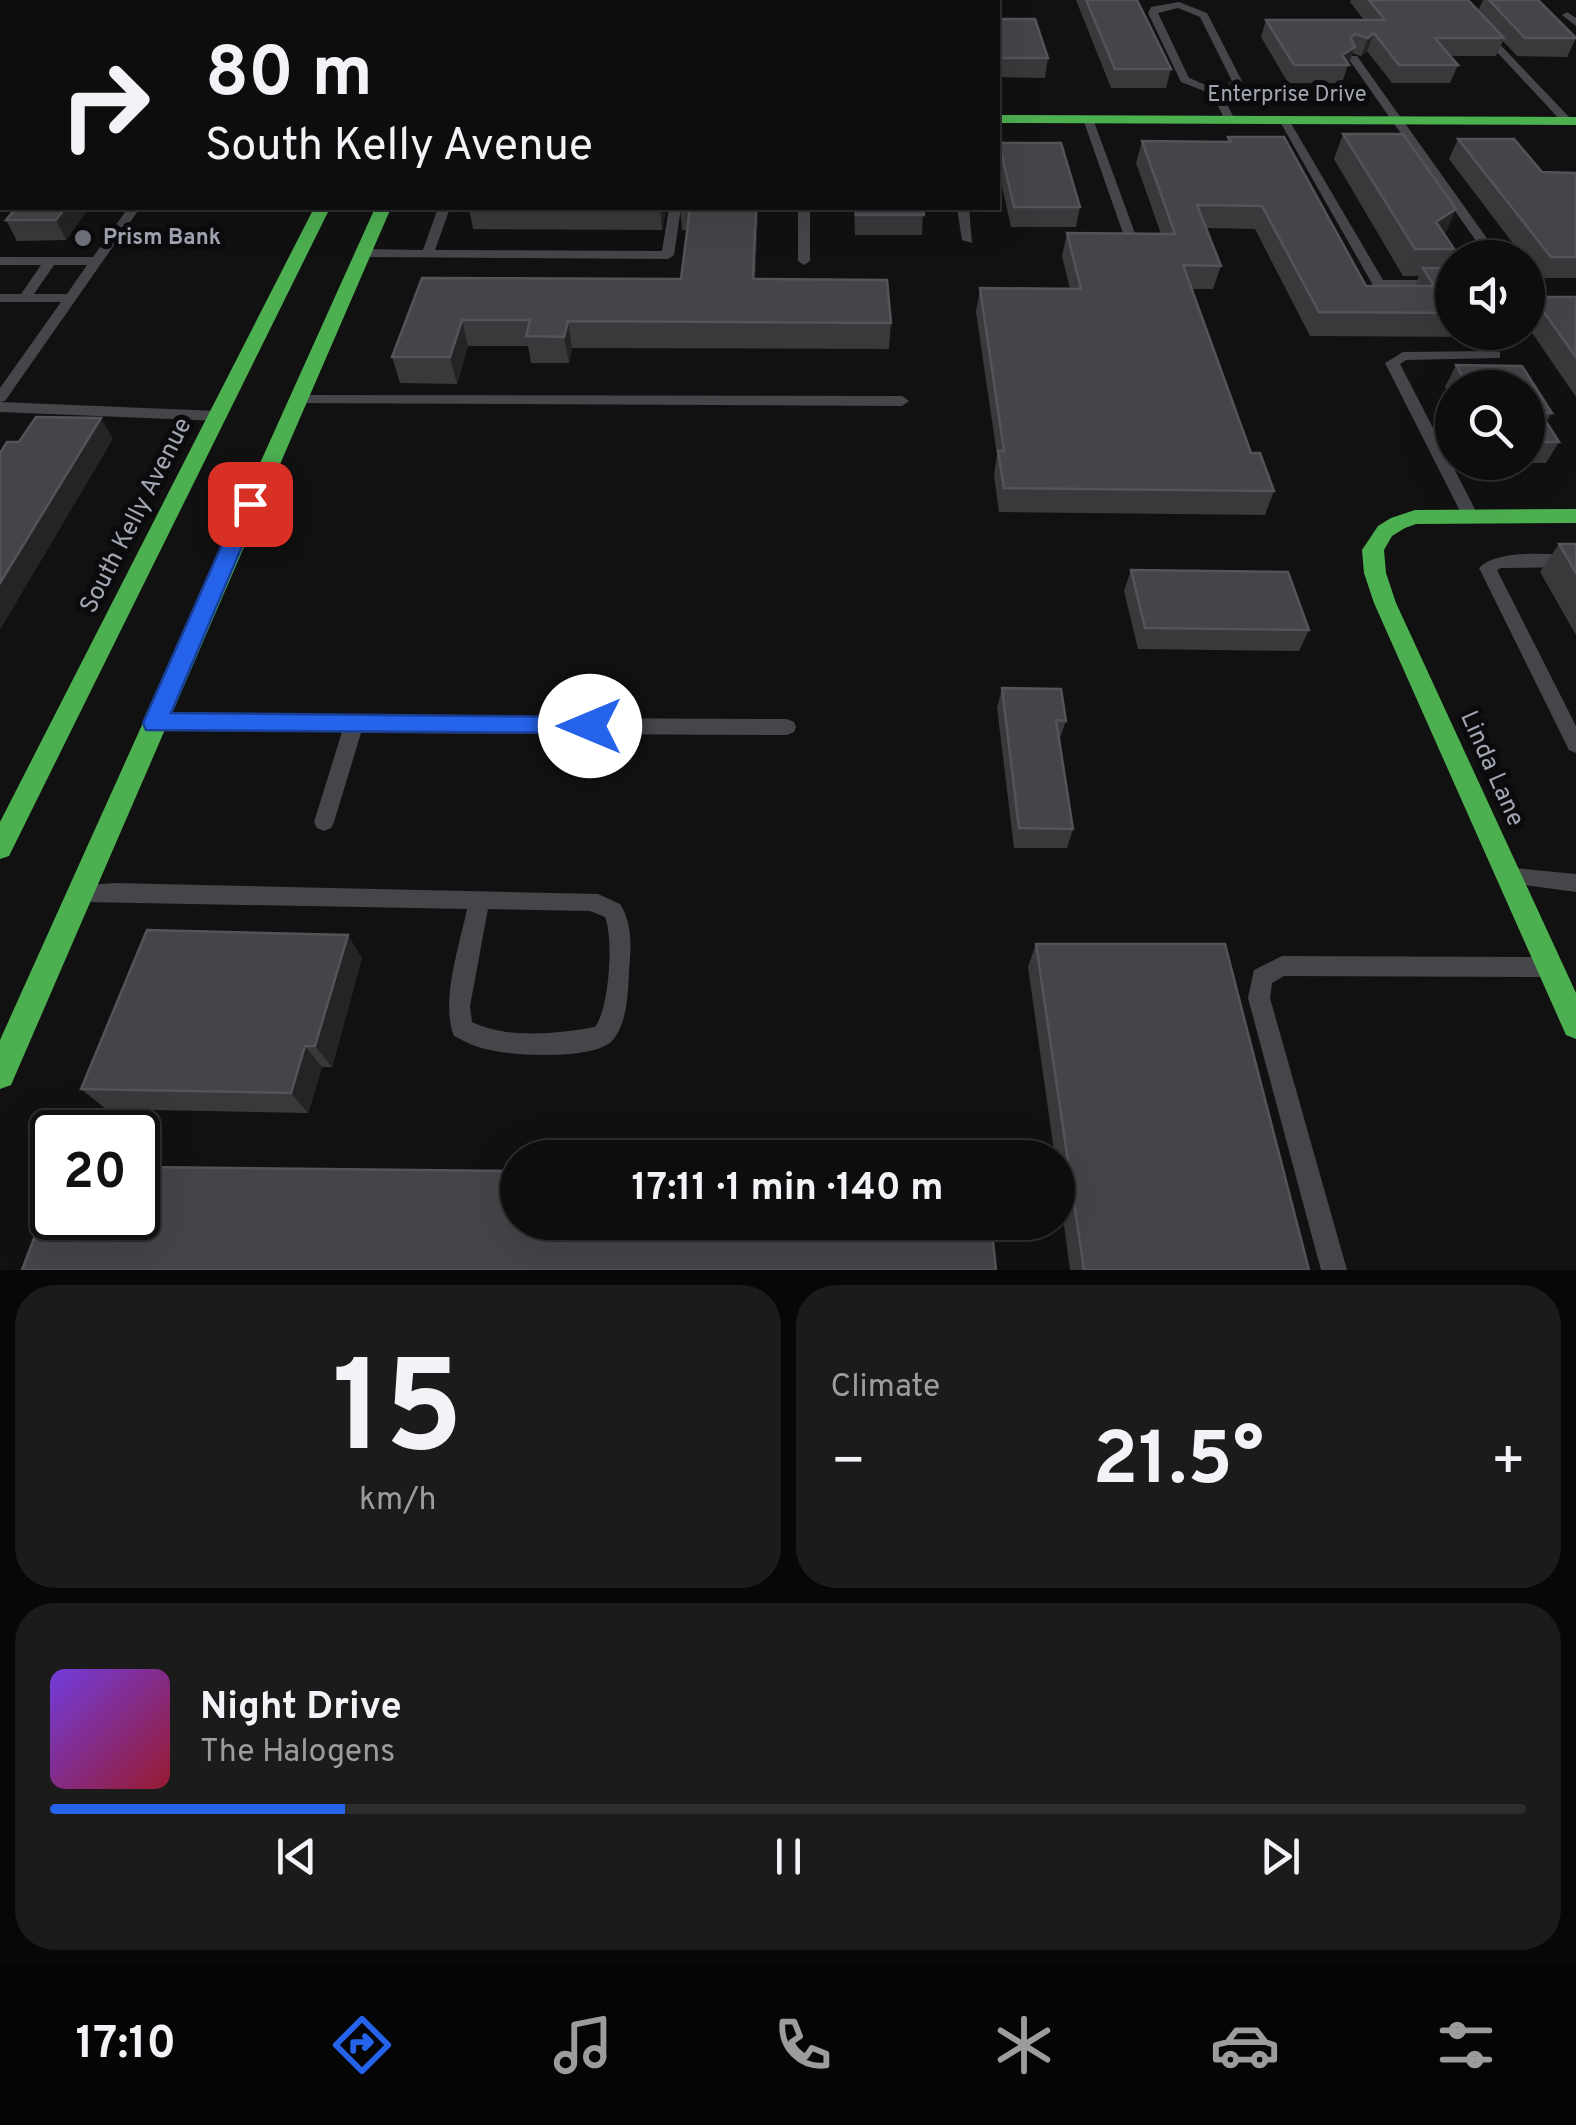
<!DOCTYPE html>
<html lang="en">
<head>
<meta charset="utf-8">
<style>
	:root { --surface:#0d0d0d; --page:#1b1b1b; --text:#f1f3f6; --muted:#9a9c9d; --line:#2d2d2e; --accent:#2563eb }
	body { margin:0; font-family:Overpass,sans-serif; background:var(--page); color:var(--text); height:100vh; display:flex; flex-direction:column; font-size:38px; white-space:nowrap }
	* { box-sizing:border-box; margin:0 }
	p { font-size:32px; color:var(--muted) }
	.icon { flex:none; width:55px; height:55px; fill:none; stroke:currentColor; stroke-width:2; stroke-linecap:round; stroke-linejoin:round }
	.map { position:relative; height:1270px; overflow:hidden }
	.side { display:flex; flex-direction:column; gap:15px; padding:15px; background:#070707; flex:1 }
	.side>* { flex:none }
	.hud { position:absolute; left:0px; top:0px; width:1000px; height:210px; box-shadow:0 10px 40px #0002,0 0 0 2px var(--line); background:#0d0d0d; color:var(--text); overflow:hidden }
	.buttons { position:absolute; left:1435px; top:240px; display:grid; gap:20px }
	.buttons a { display:grid; place-items:center; width:110px; height:110px; border-radius:50%; background:var(--surface); box-shadow:0 10px 40px #0002,0 0 0 2px var(--line); font-size:50px }
	.speed { position:absolute; left:30px; top:1110px; display:flex; gap:20px; font-size:50px; font-weight:700; text-align:center }
	.speed>* { display:grid; place-content:center; width:130px; height:130px; border-radius:50%; background:var(--surface); box-shadow:0 10px 40px #0002,0 0 0 2px var(--line); line-height:1 }
	.speed .limit { border:5px solid #111; border-radius:15px; background:#fff; color:#111 }
	.pin { position:absolute; display:grid; place-items:center; width:85px; height:85px; color:#fff; margin:-42px; border-radius:20px; box-shadow:0 5px 15px #0006 }
	.me { position:absolute; width:110px; margin:-55px; rotate:270deg; stroke-linejoin:round; filter:drop-shadow(0 0 8px #0008) }
	.turn { display:flex; align-items:center; gap:35px; height:210px; padding:0 40px; font-size:45px }
	.turn .icon { width:130px; height:130px; stroke-width:2.5 }
	.turn b { display:block; font-size:70px; line-height:85px }
	.big { font-size:75px; font-weight:700; line-height:1.1 }
	.side .widget { flex:1; display:flex; flex-direction:column; justify-content:center; gap:15px; min-width:0; padding:0 35px; border-radius:40px; background:var(--page) }
	.side .dial { align-items:center; gap:0 }
	.dial b { font-size:130px; line-height:1 }
	.song { display:flex; align-items:center; gap:30px }
	.cover { width:120px; height:120px; border-radius:15px; background:linear-gradient(135deg,hsl(260 70% 55%),hsl(350 70% 35%)) }
	.played { height:10px; border-radius:5px; background:linear-gradient(90deg,var(--accent) 20%,var(--line) 20%) }
	.keys { display:flex; justify-content:space-around; direction:ltr }
	.heat { display:flex; justify-content:space-between; align-items:center; font-size:55px; direction:ltr }
	.side .tiles { flex:1; display:grid; gap:15px; grid-template-columns:1fr 1fr }
	.widget:last-child { grid-column:span 2 }
	.trip { position:absolute; left:500px; top:1140px; width:575px; height:100px; border-radius:50px; background:var(--surface); box-shadow:0 10px 40px #0002,0 0 0 2px var(--line); font-weight:700; line-height:100px; text-align:center }
	.tabs { display:flex; height:160px; justify-content:space-around; align-items:center; background:#050505; color:var(--muted) }
	.tabs .icon { width:70px; height:70px }
	.tabs .selected { color:var(--accent) }
	.tabs b { font-size:45px; color:var(--text) }
	.map>svg:first-child { display:block }
	.lines { fill:none; stroke-linecap:round; stroke-linejoin:round }
	.lane { fill:#45464a; fill-rule:evenodd }
	.fast { fill:#4caf50; fill-rule:evenodd }
	.wall { fill:#39393c }
	.shaded-wall { fill:#242425 }
	.building { fill:#444549; stroke:#535459; stroke-width:2.5 }
	.route { fill:#2563eb; stroke:#184099; stroke-width:2.5 }
	.poi-dot { fill:#6f727a; stroke:#0b0b0d; stroke-width:4 }
	.labels { text-anchor:middle; dominant-baseline:central; stroke-width:10; stroke-linejoin:round; paint-order:stroke }
	.far-street-label { font-size:22px; fill:#a2a6b2; stroke:#0b0b0d }
	.far-poi-label { font-size:22px; font-weight:bold; fill:#a2a6b2; stroke:#0b0b0d; text-anchor:start }
	.street-label { font-size:25px; fill:#a2a6b2; stroke:#0b0b0d }
</style>
</head>
<body>
<div class="map">
<svg width="1576" height="1270" viewBox="0 0 1576 1270">
	<rect width="100%" height="100%" fill="#111"/>
	<g class="lines">
		<!-- lane -->
		<path class="lane" d="M 542,0 L 691,0 L 693,2 L 541,2 Z
			M 1179,2 L 1207,13 L 1242,81 L 1232,92 L 1222,94 L 1235,120 L 1234,122 L 1226,122 L 1212,94 L 1181,82 L 1148,13 L 1151,7 ZM 1178,8 L 1200,17 L 1232,81 C 1218,94 1205,84 1189,78 L 1158,13 Z
			M 1567,12 L 1576,18 L 1576,26 L 1562,15 Z
			M 1482,32 L 1488,32 L 1571,119 L 1571,123 L 1563,123 L 1482,36 Z
			M 1349,56 L 1357,56 L 1501,258 L 1488,258 L 1348,58 Z
			M 0,65 L 2,65 L 2,71 L 0,71 Z
			M 1084,117 L 1093,119 L 1136,236 L 1134,239 L 1124,236 L 1083,119 Z
			M 1280,118 L 1289,120 L 1383,280 L 1452,280 L 1452,288 L 1374,287 L 1279,120 Z
			M 0,141 L 2,141 L 2,147 L 0,147 Z
			M 128,208 L 140,208 L 5,401 L 0,402 L 218,411 L 225,416 L 218,421 L 0,412 L 0,388 L 61,302 L 0,302 L 0,294 L 21,294 L 41,265 L 0,265 L 0,257 L 93,257 ZM 54,265 L 87,265 L 67,294 L 34,294 Z
			M 438,208 L 450,208 L 435,250 L 662,251 L 669,208 L 681,208 L 674,255 L 668,259 L 364,257 L 358,253 L 364,249 L 423,250 Z
			M 798,208 L 810,208 L 810,261 L 804,265 L 798,261 Z
			M 957,208 L 969,208 L 972,243 L 962,240 Z
			M 1495,351 L 1500,352 L 1500,358 L 1406,360 L 1400,364 L 1478,515 L 1470,520 L 1462,515 L 1385,363 L 1403,352 Z
			M 296,395 L 902,396 L 909,401 L 902,406 L 291,403 L 289,400 Z
			M 1576,555 L 1576,567 L 1501,568 L 1497,570 L 1576,726 L 1576,753 L 1569,750 L 1479,568 C 1498,548 1549,555 1576,555 Z
			M 160,716 L 787,719 L 794,722 L 796,727 L 794,732 L 787,735 L 361,733 L 334,822 L 331,828 L 324,831 L 317,828 L 314,822 L 342,732 L 160,730 L 153,728 L 151,723 L 153,718 Z
			M 1515,868 L 1576,874 L 1576,892 L 1508,883 L 1505,877 L 1508,871 Z
			M 114,883 L 598,894 L 620,904 C 633,924 631,949 629,972 C 628,994 627,1023 613,1040 C 596,1060 515,1056 490,1050 C 477,1048 466,1042 454,1036 C 440,1002 460,944 467,909 L 85,902 L 78,900 L 75,893 L 78,886 ZM 488,909 L 590,911 L 605,917 C 614,939 609,1009 595,1027 C 557,1034 507,1039 472,1022 L 470,1006 Z
			M 1282,956 L 1544,957 L 1552,960 L 1555,967 L 1552,974 L 1544,977 L 1284,976 L 1272,983 L 1270,998 L 1347,1270 L 1321,1270 L 1248,998 L 1254,970 Z"/>
		<!-- fast -->
		<path class="fast" d="M 998,115 L 1576,117 L 1576,125 L 998,123 Z
			M 314,208 L 330,208 L 9,856 L 0,859 L 0,822 Z
			M 375,208 L 391,208 L 11,1085 L 0,1089 L 0,1040 Z
			M 1576,509 L 1576,523 L 1416,524 L 1405,528 L 1392,536 L 1384,550 L 1386,573 L 1396,603 L 1576,993 L 1576,1039 L 1566,1035 L 1374,603 L 1364,573 L 1362,550 L 1378,526 L 1391,518 L 1415,510 Z"/>
	</g>
	<!-- wall -->
	<path class="wall" d="M 0,0 L 313,0 L 311,2 L 2,2 L 2,39 L 0,39 Z
		M 1076,0 L 1137,0 L 1171,69 L 1166,88 L 1111,88 Z
		M 1351,0 L 1468,0 L 1478,11 L 1483,0 L 1538,0 L 1576,38 L 1567,57 L 1517,56 L 1503,41 L 1496,56 L 1451,56 L 1458,65 L 1450,83 L 1392,83 L 1367,51 L 1361,56 L 1352,53 L 1342,83 L 1288,83 L 1261,37 L 1266,20 L 1364,20 L 1350,2 Z
		M 998,19 L 1048,58 L 1045,78 L 998,77 Z
		M 1343,134 L 1456,209 L 1445,234 L 1454,249 L 1445,268 L 1452,268 L 1452,332 L 1481,332 L 1479,337 L 1310,336 L 1255,229 L 1206,228 L 1221,266 L 1213,289 L 1191,289 L 1251,453 L 1274,491 L 1265,515 L 999,512 L 994,475 L 997,455 L 976,312 L 980,288 L 1070,289 L 1062,256 L 1067,233 L 1161,234 L 1136,163 L 1142,141 L 1227,142 L 1228,137 L 1366,286 L 1415,286 L 1419,276 L 1403,276 L 1334,159 Z
		M 1458,139 L 1542,172 L 1576,173 L 1576,278 L 1540,278 L 1528,262 L 1528,258 L 1524,258 L 1449,159 Z
		M 999,143 L 1080,207 L 1076,227 L 1011,227 L 998,168 Z
		M 16,208 L 89,208 L 66,240 L 17,241 L 6,220 Z
		M 469,208 L 666,208 L 662,230 L 473,229 Z
		M 680,208 L 758,208 L 755,279 L 891,323 L 889,349 L 572,348 L 569,363 L 531,363 L 528,346 L 468,346 L 457,384 L 400,383 L 392,357 L 422,278 L 681,279 L 687,230 L 682,230 Z
		M 854,208 L 923,208 L 922,235 L 855,235 Z
		M 1533,297 L 1576,297 L 1576,397 L 1528,327 L 1528,306 Z
		M 1456,365 L 1522,366 L 1552,413 L 1546,422 L 1559,442 L 1546,463 L 1488,463 L 1528,462 L 1528,388 L 1452,388 L 1452,399 L 1445,387 Z
		M 1559,544 L 1576,544 L 1576,635 L 1540,572 Z
		M 1131,570 L 1309,630 L 1299,651 L 1138,649 L 1124,591 Z
		M 1002,688 L 1066,721 L 1059,741 L 1073,829 L 1067,848 L 1014,848 L 997,708 Z
		M 1036,944 L 1309,1270 L 1070,1270 L 1058,1179 L 1058,1158 L 1055,1158 L 1028,967 Z
		M 362,958 L 332,1067 L 322,1067 L 308,1113 L 106,1109 L 81,1089 Z"/>
	<!-- shaded-wall -->
	<path class="shaded-wall" d="M 291,0 L 313,0 L 311,2 L 292,2 Z
		M 1374,33 L 1367,51 L 1361,56 L 1368,38 Z
		M 1355,34 L 1350,50 L 1355,47 L 1348,65 L 1339,65 L 1351,38 Z
		M 65,208 L 89,208 L 66,240 L 56,220 Z
		M 660,208 L 666,208 L 662,230 Z
		M 756,208 L 758,208 L 754,306 L 753,279 Z
		M 1456,209 L 1444,236 L 1436,222 Z
		M 462,320 L 468,346 L 457,384 L 450,357 Z
		M 568,321 L 572,348 L 569,363 L 564,337 Z
		M 101,418 L 113,439 L 0,630 L 0,583 Z
		M 348,935 L 362,958 L 332,1067 L 315,1046 Z
		M 305,1046 L 322,1067 L 308,1113 L 291,1093 Z"/>
	<!-- building -->
	<path class="building" d="M 0,0 L 119,0 L 117,2 L 2,2 L 2,15 L 0,15 Z
		M 549,0 L 601,0 L 600,2 L 548,2 Z
		M 715,0 L 768,0 L 768,2 L 715,2 Z
		M 897,0 L 949,0 L 949,2 L 897,2 Z
		M 1086,0 L 1137,0 L 1171,69 L 1115,69 Z
		M 1369,0 L 1468,0 L 1504,38 L 1435,38 L 1458,65 L 1399,65 L 1374,33 L 1368,38 L 1355,34 L 1351,38 L 1355,47 L 1342,55 L 1349,65 L 1294,65 L 1266,20 L 1385,20 Z
		M 1489,0 L 1538,0 L 1576,38 L 1525,38 Z
		M 998,19 L 1035,19 L 1048,58 L 998,58 Z
		M 1343,134 L 1403,134 L 1456,209 L 1436,222 L 1454,249 L 1415,249 Z
		M 1228,137 L 1284,137 L 1366,286 L 1434,286 L 1423,268 L 1452,268 L 1452,313 L 1319,312 L 1262,206 L 1197,205 L 1221,266 L 1183,265 L 1251,453 L 1260,453 L 1274,491 L 1004,488 L 998,451 L 1004,451 L 980,288 L 1081,289 L 1067,233 L 1175,234 L 1142,141 L 1231,142 Z
		M 1458,139 L 1514,139 L 1542,172 L 1576,173 L 1576,257 L 1551,257 Z
		M 999,143 L 1061,143 L 1080,207 L 1014,207 Z
		M 16,208 L 65,208 L 56,220 L 6,220 Z
		M 690,208 L 756,208 L 753,279 L 887,280 L 891,323 L 568,321 L 564,337 L 526,336 L 530,320 L 462,320 L 450,357 L 392,357 L 422,278 L 681,279 Z
		M 856,208 L 923,208 L 924,215 L 856,215 Z
		M 1533,297 L 1576,297 L 1576,357 Z
		M 1456,365 L 1522,366 L 1552,413 L 1540,412 L 1559,442 L 1528,442 L 1528,388 L 1469,388 Z
		M 36,417 L 101,418 L 0,583 L 0,453 L 7,442 L 19,442 Z
		M 1559,544 L 1576,544 L 1576,573 Z
		M 1131,570 L 1288,572 L 1309,630 L 1145,628 Z
		M 1002,688 L 1061,689 L 1066,721 L 1056,720 L 1073,829 L 1019,828 Z
		M 147,930 L 348,935 L 315,1046 L 305,1046 L 291,1093 L 81,1089 Z
		M 1036,944 L 1225,944 L 1309,1270 L 1084,1270 Z
		M 138,1167 L 518,1171 L 518,1222 L 991,1222 L 996,1270 L 22,1270 L 52,1191 L 52,1218 L 138,1218 Z"/>
	<!-- route -->
	<path class="route" d="M 250,496 L 260,504 L 171,713 L 590,717 L 599,720 L 602,726 L 599,733 L 146,730 L 143,723 L 240,504 Z"/>
	<!-- markers -->
	<circle class="poi-dot" cx="83" cy="238" r="10"/>
	<g class="labels">
		<!-- far-street labels -->
		<g class="far-street-label">
			<text x="1287" y="95">Enterprise Drive</text>
		</g>
		<!-- far-poi labels -->
		<g class="far-poi-label">
			<text x="103" y="238">Prism Bank</text>
		</g>
		<!-- street labels -->
		<g class="street-label">
			<text transform="translate(137 516) rotate(-63)">South Kelly Avenue</text>
			<text transform="translate(1491 769) rotate(66)">Linda Lane</text>
		</g>
	</g>
</svg>
<div class="buttons">
<a><svg class="icon" aria-label="sound" viewBox="0 0 24 24"><path d="M4 9h4l5-4v14l-5-4H4zM17 9q2 3 0 6"/></svg></a>
<a><svg class="icon" aria-label="search" viewBox="0 0 24 24"><circle cx="10" cy="10" r="6"/><path d="M15 15l6 6"/></svg></a>
</div>
<div class="speed"><div class="limit">20</div></div>
<div class="pin" style="left:250px;top:504px;background:#d93025"><svg class="icon" aria-label="arrive" viewBox="0 0 24 24"><path d="M6 21V4h12l-3 4 3 4H6"/></svg></div>
<svg class="me" style="left:590px;top:726px" viewBox="-20 -20 40 40"><circle r="19" fill="#fff"/><path d="M0-13L10 11 0 6-10 11z" fill="#2563eb"/></svg>
<div class="trip">17:11 · 1 min · 140 m</div>
<div class="hud">
<div class="turn"><svg class="icon" aria-label="right" viewBox="0 0 24 24"><path d="M7 20v-9h11M14 6l5 5-5 5"/></svg><div><b>80 m</b>South Kelly Avenue</div></div>
</div>
</div>
<section class="side">
<div class="tiles">
<div class="widget dial"><b>15</b><p>km/h</p></div>
<div class="widget"><p>Climate</p>
<div class="heat"><a>−</a><b class="big">21.5°</b><a>+</a></div>
</div>
<div class="widget">
<div class="song"><i class="cover"></i><div><b>Night Drive</b><p>The Halogens</p></div></div>
<div class="played"></div>
<div class="keys"><svg class="icon" aria-label="previous" viewBox="0 0 24 24"><path d="M18 5L8 12l10 7zM5 5v14"/></svg><svg class="icon" aria-label="pause" viewBox="0 0 24 24"><path d="M8 5v14M16 5v14"/></svg><svg class="icon" aria-label="next" viewBox="0 0 24 24"><path d="M6 5l10 7-10 7zM19 5v14"/></svg></div>
</div>
</div>
</section>
<nav class="tabs">
<b>17:10</b>
<svg class="icon selected" aria-label="directions" viewBox="0 0 24 24"><path d="M12 3l9 9-9 9-9-9zM9 14v-3h6M13 9l2 2-2 2"/></svg>
<svg class="icon" aria-label="music" viewBox="0 0 24 24"><path d="M9 18V5l10-2v13"/><circle cx="6" cy="18" r="3"/><circle cx="16" cy="16" r="3"/></svg>
<svg class="icon" aria-label="phone" viewBox="0 0 24 24"><path d="M5 4h4l2 5-3 2q2 4 5 5l2-3 5 2v4C11 20 4 13 5 4z"/></svg>
<svg class="icon" aria-label="climate" viewBox="0 0 24 24"><path d="M12 3v18M4 7l16 10M4 17L20 7"/></svg>
<svg class="icon" aria-label="car" viewBox="0 0 24 24"><path d="M5 17H2v-5l4-1 3-4h7l3 4 3 1v5h-3M9 17h6M6 11h13"/><circle cx="7" cy="17" r="2"/><circle cx="17" cy="17" r="2"/></svg>
<svg class="icon" aria-label="filters" viewBox="0 0 24 24"><path d="M4 7h16M4 17h16"/><circle cx="9" cy="7" r="2"/><circle cx="15" cy="17" r="2"/></svg>
</nav>
</body>
</html>
